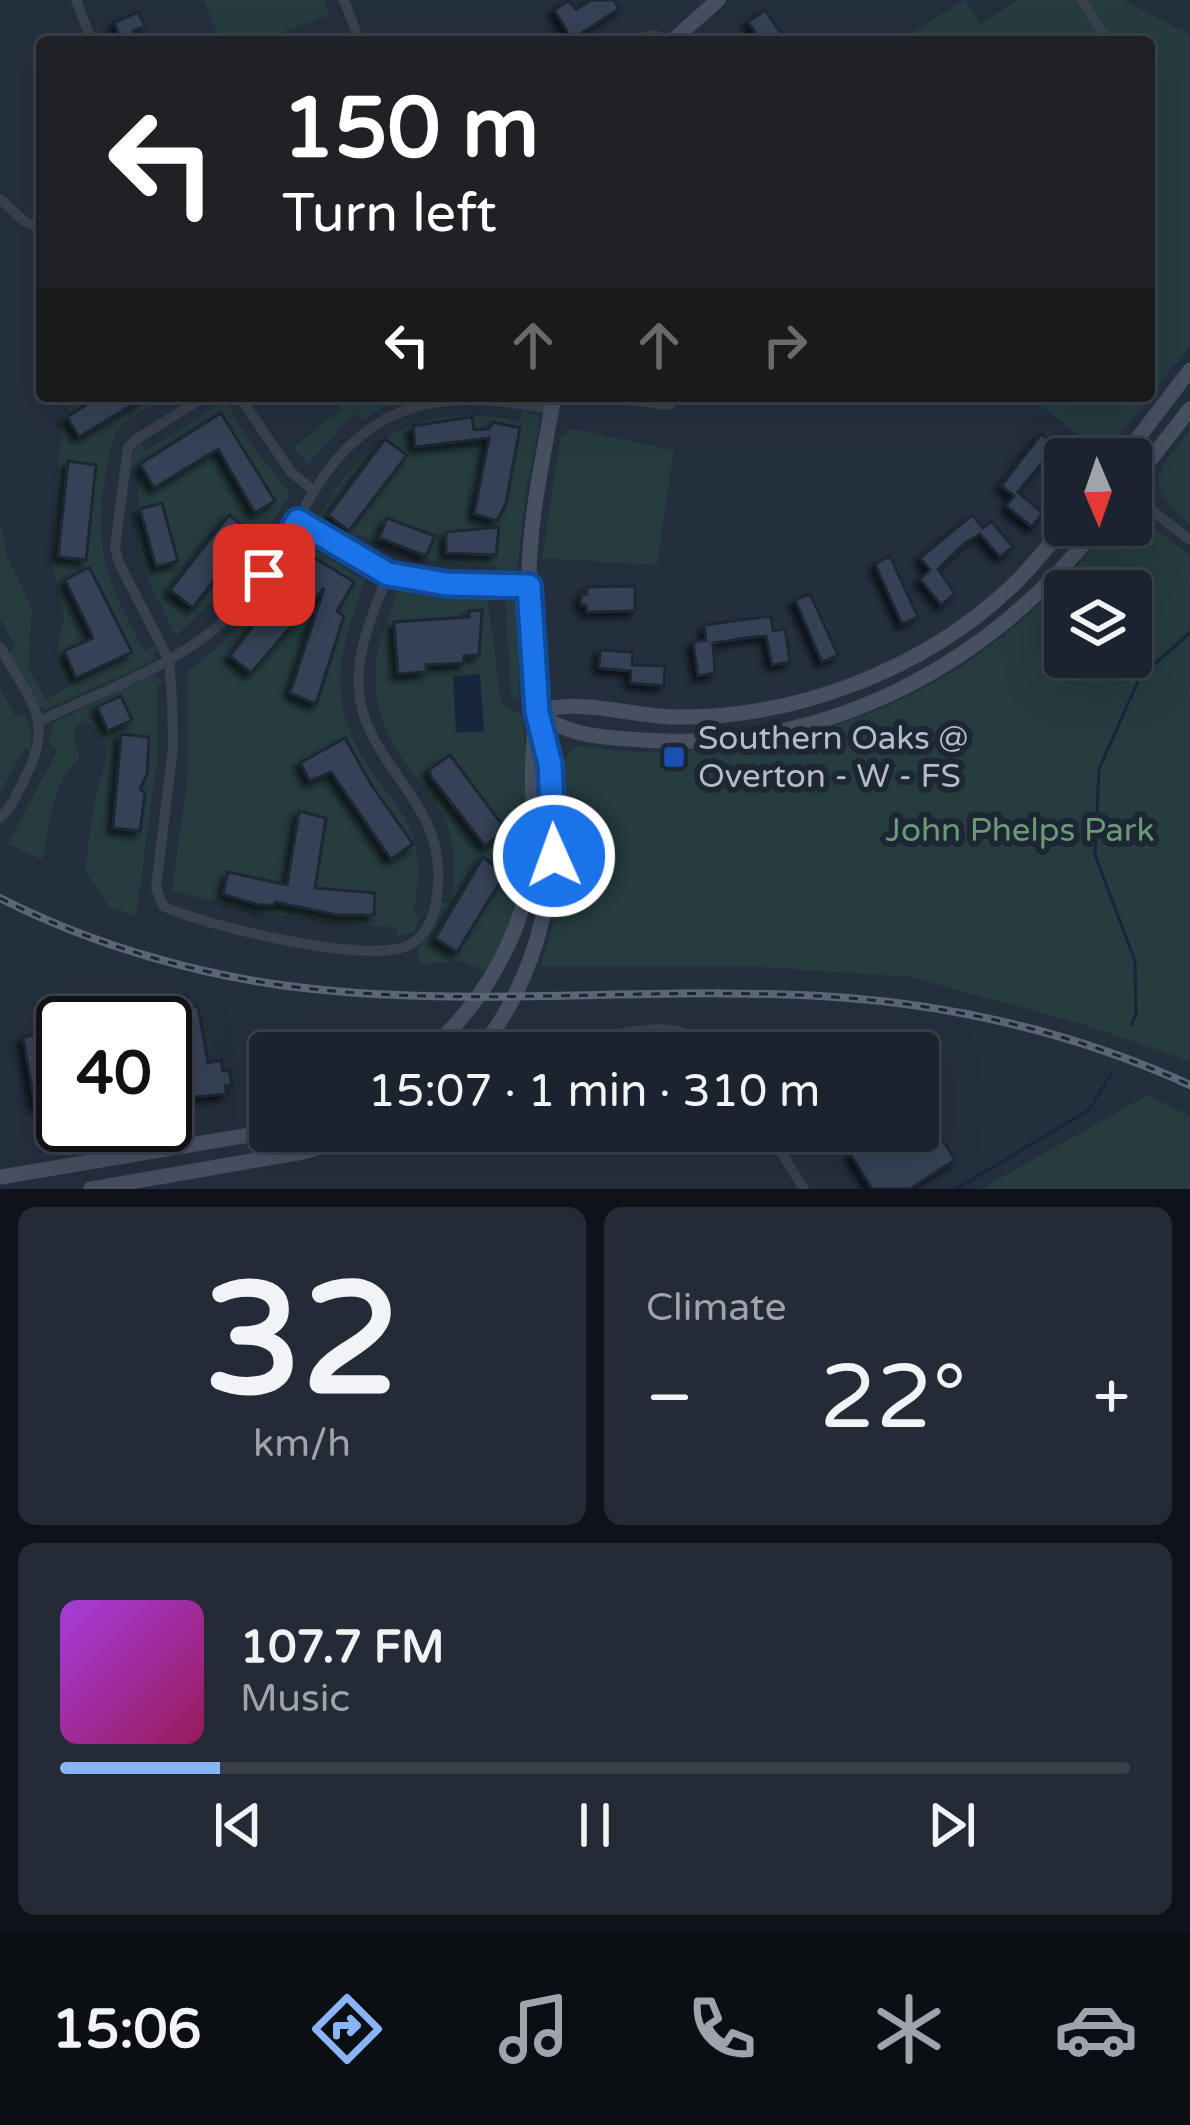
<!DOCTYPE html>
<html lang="en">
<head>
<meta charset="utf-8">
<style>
	:root { --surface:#1b232e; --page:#242b36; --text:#f1f3f6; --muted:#a0a4aa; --line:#39404a; --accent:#8ab4f8 }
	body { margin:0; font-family:"Varela Round",sans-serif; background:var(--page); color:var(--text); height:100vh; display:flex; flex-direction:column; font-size:45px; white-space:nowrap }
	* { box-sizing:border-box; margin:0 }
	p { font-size:39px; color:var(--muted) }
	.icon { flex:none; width:66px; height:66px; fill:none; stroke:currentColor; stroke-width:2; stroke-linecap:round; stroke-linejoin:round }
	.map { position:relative; height:1189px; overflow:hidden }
	.side { display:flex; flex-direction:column; gap:18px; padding:18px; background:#0f1319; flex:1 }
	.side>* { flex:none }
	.banner { position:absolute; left:36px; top:36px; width:1119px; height:366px; border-radius:12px; box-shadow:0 12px 48px #0002,0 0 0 3px var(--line); background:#202124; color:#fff; overflow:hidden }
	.needle { width:78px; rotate:178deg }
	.controls { position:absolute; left:1044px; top:438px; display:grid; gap:24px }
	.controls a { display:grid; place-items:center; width:108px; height:108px; border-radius:12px; background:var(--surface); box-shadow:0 12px 48px #0002,0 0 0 3px var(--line); font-size:60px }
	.speed { position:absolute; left:36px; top:996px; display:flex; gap:24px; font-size:60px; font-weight:700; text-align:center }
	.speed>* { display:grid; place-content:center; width:156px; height:156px; border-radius:50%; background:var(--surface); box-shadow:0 12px 48px #0002,0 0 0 3px var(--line); line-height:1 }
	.speed .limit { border:6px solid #111; border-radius:18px; background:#fff; color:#111 }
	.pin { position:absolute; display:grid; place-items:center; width:102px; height:102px; color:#fff; margin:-51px; border-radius:24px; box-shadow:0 6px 18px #0006 }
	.me { position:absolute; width:132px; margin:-66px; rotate:358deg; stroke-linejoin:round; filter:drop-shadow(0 0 9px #0008) }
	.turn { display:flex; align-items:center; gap:42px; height:252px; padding:0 48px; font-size:54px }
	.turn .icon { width:156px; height:156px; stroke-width:2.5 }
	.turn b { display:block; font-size:84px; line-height:102px }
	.lanes { display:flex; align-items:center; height:114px; padding:0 48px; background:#0003; justify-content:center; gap:60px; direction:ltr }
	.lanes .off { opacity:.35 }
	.big { font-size:90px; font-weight:600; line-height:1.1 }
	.side .card { flex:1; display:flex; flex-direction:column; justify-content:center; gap:18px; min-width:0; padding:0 42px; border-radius:18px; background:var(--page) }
	.side .dial { align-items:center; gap:0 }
	.dial b { font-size:156px; line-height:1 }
	.song { display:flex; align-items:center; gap:36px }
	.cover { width:144px; height:144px; border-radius:18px; background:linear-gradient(135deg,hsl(280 70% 55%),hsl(330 70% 35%)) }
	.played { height:12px; border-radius:6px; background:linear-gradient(90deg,var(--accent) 15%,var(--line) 15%) }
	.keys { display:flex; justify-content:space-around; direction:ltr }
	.heat { display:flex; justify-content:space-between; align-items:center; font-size:66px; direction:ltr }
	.side .tiles { flex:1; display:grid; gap:18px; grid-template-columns:1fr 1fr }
	.card:last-child { grid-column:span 2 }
	.trip { position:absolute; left:249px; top:1032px; width:690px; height:120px; border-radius:12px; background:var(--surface); box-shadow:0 12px 48px #0002,0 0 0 3px var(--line); font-weight:600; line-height:120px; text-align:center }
	.menu { display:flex; height:192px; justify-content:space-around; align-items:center; background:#0b0e12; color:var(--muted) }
	.menu .icon { width:84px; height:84px }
	.menu .selected { color:var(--accent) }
	.menu b { font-size:54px; color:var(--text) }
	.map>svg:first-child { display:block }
	.green { fill:#263c3f; fill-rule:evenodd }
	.water { fill:#17263c }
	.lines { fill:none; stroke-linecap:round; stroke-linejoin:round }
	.stream { stroke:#17263c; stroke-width:3 }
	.building { fill:#364354; stroke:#1f2835; stroke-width:3; filter:url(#shadow) }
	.street { stroke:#38414e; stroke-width:10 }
	.secondary { stroke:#465061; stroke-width:15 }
	.rail-casing { stroke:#5a6575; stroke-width:8 }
	.rail { stroke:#1d2633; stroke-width:3; stroke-dasharray:9; stroke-linecap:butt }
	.route-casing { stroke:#114b97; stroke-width:30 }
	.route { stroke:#1a73e8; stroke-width:21 }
	.transit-dot { fill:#1a4fb4; stroke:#1d2633; stroke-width:4.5 }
	.labels { text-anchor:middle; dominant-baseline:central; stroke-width:12; stroke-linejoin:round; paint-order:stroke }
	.poi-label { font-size:33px; fill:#b4bcc9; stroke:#1d2633; text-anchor:start }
	.park-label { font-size:33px; fill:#6b9a76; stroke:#1d2633 }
</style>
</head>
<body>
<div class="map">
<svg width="1190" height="1189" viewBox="0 0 1190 1189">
	<defs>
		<filter id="shadow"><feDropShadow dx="-5.5" dy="5.5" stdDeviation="3" flood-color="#0009"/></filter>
	</defs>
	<rect width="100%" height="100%" fill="#242f3e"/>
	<!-- green -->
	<path class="green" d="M 204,0 L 324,0 L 330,15 L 257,42 L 220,42 Z
		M 965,0 L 980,24 L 1019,0 L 1123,0 L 1190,35 L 1190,345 L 1104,455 L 1029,396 L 1149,396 L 1149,42 L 896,42 Z
		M 88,396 L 167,396 L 125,422 L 116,433 C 109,448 107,463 105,479 C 92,556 110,584 144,651 L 154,646 L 156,649 L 152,661 L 47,709 L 37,705 L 7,652 L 16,648 L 0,618 L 0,521 L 6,554 L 32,609 L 28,666 L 46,700 L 68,687 L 55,664 L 64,617 L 51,557 L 62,415 Z
		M 222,396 L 230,396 L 226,401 L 250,443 L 290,494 L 238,577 L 176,636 C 142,564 129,558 141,474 L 130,471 L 134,451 L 140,442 L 146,451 L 224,401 Z
		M 333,396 L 384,396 L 389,404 L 363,420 L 355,413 L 308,464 L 293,448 L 341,409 Z
		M 523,411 L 541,416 L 526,490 L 517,571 L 513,576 L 499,576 L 498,566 C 446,566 405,558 359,534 L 354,542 L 317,520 C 366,431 419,403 520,421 Z
		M 572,429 L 674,450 L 657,565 L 542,558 L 561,436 Z
		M 1190,430 L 1190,525 C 1141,482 1155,476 1190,430 Z
		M 1131,512 L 1190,555 L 1190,1061 L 1079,1023 L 910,977 L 761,967 L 541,966 C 566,893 564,838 562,763 L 575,746 C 597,747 618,752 640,752 C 842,752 986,684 1112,525 L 1131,525 ZM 1065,591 L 1131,591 L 1131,657 L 1065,657 Z
		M 299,531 L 308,534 L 306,544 L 364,581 C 352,623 333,663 343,709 C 365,801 438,801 413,913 L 420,916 L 414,931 L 397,937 L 396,928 L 257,913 L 172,891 L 188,774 L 188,671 C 237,634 270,597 301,545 L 294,537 Z
		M 462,590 L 488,602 L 501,701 L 506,708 L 523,715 L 530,831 L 528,874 L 495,960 L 485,971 L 461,961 L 419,964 L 418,949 L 431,932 L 441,902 L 450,902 C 472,794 400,791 379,709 C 368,668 382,630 398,592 L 456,599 L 461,599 Z
		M 512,591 L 518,598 L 519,701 L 511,694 L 505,594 Z
		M 154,674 L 165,684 L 157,686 L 157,762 L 136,916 L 109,907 L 85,870 L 94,805 L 109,748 L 86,720 L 78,724 L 74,734 L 79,758 C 51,783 50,825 42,860 L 8,844 L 58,749 L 49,744 L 53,723 Z
		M 0,688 L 16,718 L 24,715 L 31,729 L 31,751 L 24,748 L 0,793 Z
		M 1148,1095 L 1190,1116 L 1190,1189 L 981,1189 Z"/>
	<!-- water -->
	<path class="water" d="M 480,674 L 484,731 L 456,733 L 453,676 Z"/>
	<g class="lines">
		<!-- stream -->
		<path class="stream" d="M 1131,1025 L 1136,1014 L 1135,961 L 1095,855 L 1099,769 L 1140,677 L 1190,633
			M 956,1189 L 1089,1110 L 1111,1074"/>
	</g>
	<!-- building -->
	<path class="building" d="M 591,0 L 614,0 L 619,9 L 572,39 L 554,10 L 568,1 L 576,9 Z
		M 765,10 L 787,42 L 762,42 L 748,22 Z
		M 138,12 L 145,26 L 133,31 L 136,36 L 122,42 L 114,23 Z
		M 100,396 L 147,396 L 79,437 L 67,417 Z
		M 221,413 L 275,501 L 255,513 L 218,449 L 154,488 L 140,464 Z
		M 472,417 L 474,430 L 489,429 L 493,422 L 520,428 L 506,503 L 497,521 L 474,514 L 489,438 L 415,447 L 413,426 Z
		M 1041,434 L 1054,444 L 1061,435 L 1092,459 L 1068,459 L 1054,448 L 1018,492 L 1043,513 L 1032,527 L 1006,506 L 1014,496 L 1001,486 Z
		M 385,439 L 407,455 L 349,531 L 328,515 Z
		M 68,461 L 96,465 L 86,560 L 58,557 Z
		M 162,503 L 178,561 L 156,567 L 140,509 Z
		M 229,515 L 251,532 L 193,608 L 170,590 Z
		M 972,515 L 983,528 L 991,521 L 1013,547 L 1000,557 L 980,534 L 965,543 L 938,569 L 955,594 L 941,605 L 920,579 L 930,570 L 920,558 Z
		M 387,518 L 435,536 L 426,556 L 379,538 Z
		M 499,527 L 496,555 L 446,553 L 446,532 Z
		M 310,555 L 354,582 L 337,611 L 344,616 L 316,704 L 290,693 L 324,588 L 251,673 L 230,656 L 279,592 L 286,585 L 292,586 Z
		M 890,556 L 918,617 L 902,624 L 875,564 Z
		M 89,567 L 132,652 L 76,678 L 64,651 L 93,638 L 65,580 Z
		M 635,586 L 635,611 L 587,612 L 586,605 L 581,605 L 581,594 L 587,594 L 587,587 Z
		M 810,594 L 838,655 L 822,662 L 795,600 Z
		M 482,610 L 479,655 L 464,656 L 464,663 L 426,665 L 426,672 L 398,674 L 394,622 L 469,617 L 469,611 Z
		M 771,616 L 773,631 L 785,629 L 790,662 L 772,665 L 766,636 L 746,638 L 713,643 L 715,673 L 698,676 L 693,642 L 706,640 L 704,625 Z
		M 600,650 L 633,652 L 632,665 L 665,666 L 664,686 L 630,683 L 631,671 L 599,668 Z
		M 121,696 L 132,720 L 108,731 L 97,707 Z
		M 121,734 L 149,737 L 147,774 L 140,789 L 145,793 L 140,831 L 113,828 Z
		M 345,738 L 372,786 L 413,844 L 391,859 L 331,772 L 310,781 L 300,763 Z
		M 450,755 L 506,830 L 485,846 L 431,777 L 429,770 Z
		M 299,811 L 326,818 L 315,888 L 375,893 L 374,915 L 337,915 L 275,902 L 274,905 L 259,905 L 223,894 L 228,872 L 287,885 Z
		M 483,857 L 505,874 L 457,952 L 435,938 Z
		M 187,994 L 190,1008 L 198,1006 L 208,1063 L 221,1060 L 223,1071 L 229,1070 L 232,1085 L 225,1086 L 227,1094 L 174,1099 L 171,1078 L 176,1078 L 165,1012 L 173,1011 L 170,997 Z
		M 57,1031 L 66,1135 L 49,1139 L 43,1104 L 35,1106 L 23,1037 Z
		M 918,1101 L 955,1160 L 910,1189 L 872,1189 L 851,1155 L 857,1152 L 848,1139 L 862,1131 L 918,1131 Z"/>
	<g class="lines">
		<!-- street -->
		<path class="street" d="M 76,0 L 92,42
			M 344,0 L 360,42
			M 1082,0 L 1105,37
			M 626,42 L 654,35 L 671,41
			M 0,199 L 25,222 L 42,228
			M 206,396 L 135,440 L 128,448 L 115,547 L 119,563 L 169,660 L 172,699 L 173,748 L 156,888 L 163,906 C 206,926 363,964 407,946 C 440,932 442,876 435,846 C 422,792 369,756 360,699 C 353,656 373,613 388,574
			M 239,396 L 291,472 L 314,491
			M 594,396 L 670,405
			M 1131,494 L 1190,540
			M 298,521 L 388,574 L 447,584 L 529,586
			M 0,647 C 29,700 56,719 25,778 C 18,792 11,808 0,818
			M 40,721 C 111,687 191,661 244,601 C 273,569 291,530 313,493 C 370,396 451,388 551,410
			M 445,1037 C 461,1037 477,1036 492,1042 C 498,1044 503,1048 509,1050 C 573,1063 661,995 718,1053
			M 768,1131 L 804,1189"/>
		<!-- secondary -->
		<path class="secondary" d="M 671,42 L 718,0
			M 1122,459 L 1190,370
			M 1131,484 L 1190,409
			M 537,712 C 567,737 604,737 642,740 C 825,753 988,667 1099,525
			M 537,712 C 578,697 630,716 674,717 C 795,719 923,670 1011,587 C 1031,568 1048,546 1066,525
			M 426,1053 C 483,1005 528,928 532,853 C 535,809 529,766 536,723
			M 478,1053 C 542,972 562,869 551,768 C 549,750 541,733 538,715 C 530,674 529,628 529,587 C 528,523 543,459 554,396
			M 505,1053 L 510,1050
			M 0,1177 L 273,1131
			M 91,1189 L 303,1152 L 374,1131"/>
		<defs>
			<path id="rail" d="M 0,898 C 94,946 207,978 313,989 C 490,1008 670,984 848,998 C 965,1007 1083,1036 1190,1085"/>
		</defs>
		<!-- rail casing -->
		<use href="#rail" class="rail-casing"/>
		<!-- rail -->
		<use href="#rail" class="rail"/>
	</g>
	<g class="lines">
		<defs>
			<path id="route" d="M 264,575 L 298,521 L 388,574 L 447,584 L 529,586 L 537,712 L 550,764 L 554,856"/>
		</defs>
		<!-- route casing -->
		<use href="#route" class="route-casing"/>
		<!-- route -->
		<use href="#route" class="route"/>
	</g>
	<!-- markers -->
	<rect class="transit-dot" x="662" y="745" width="24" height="24" rx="6"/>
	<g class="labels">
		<!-- poi labels -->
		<g class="poi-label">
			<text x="698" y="738">Southern Oaks @<tspan x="698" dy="38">Overton - W - FS</tspan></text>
		</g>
		<!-- park labels -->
		<g class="park-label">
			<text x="1020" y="830">John Phelps Park</text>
		</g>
	</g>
</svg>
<div class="controls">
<a><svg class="needle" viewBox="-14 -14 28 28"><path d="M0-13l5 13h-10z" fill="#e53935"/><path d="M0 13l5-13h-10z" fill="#a0a4aa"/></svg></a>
<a><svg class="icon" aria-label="layers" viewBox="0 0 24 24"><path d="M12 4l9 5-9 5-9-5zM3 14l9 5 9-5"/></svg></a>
</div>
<div class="speed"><div class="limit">40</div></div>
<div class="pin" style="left:264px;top:575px;background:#d93025"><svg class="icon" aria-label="arrive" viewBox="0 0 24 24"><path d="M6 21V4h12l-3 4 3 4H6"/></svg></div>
<svg class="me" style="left:554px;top:856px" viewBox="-20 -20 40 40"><circle r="17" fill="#1a73e8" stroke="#fff" stroke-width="3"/><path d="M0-11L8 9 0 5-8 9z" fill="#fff"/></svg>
<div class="trip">15:07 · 1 min · 310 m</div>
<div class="banner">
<div class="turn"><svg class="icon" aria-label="left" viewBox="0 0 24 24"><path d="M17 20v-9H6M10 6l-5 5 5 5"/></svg><div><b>150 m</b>Turn left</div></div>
<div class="lanes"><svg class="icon" aria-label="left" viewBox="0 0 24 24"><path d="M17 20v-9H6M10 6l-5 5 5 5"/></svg><svg class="icon off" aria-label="ahead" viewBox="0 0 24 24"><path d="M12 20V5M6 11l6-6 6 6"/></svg><svg class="icon off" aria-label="ahead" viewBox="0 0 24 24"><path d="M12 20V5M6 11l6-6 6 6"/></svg><svg class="icon off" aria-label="right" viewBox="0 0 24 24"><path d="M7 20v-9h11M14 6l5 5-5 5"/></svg></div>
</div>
</div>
<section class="side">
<div class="tiles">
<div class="card dial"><b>32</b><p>km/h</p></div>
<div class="card"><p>Climate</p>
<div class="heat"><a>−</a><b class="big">22°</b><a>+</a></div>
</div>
<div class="card">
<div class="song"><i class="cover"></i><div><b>107.7 FM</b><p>Music</p></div></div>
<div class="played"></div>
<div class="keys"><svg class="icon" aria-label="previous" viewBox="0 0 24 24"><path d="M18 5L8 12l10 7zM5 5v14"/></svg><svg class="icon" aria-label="pause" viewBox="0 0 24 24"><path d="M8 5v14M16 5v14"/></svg><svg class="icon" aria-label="next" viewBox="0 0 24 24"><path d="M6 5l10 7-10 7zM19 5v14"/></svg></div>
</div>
</div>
</section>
<nav class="menu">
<b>15:06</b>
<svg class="icon selected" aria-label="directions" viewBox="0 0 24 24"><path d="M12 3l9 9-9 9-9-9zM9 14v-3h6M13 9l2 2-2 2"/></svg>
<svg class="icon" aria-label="music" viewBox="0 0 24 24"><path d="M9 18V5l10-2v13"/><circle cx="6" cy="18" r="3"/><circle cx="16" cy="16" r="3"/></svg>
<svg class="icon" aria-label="phone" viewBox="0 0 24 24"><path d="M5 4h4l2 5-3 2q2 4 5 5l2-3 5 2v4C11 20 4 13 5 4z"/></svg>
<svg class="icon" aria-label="climate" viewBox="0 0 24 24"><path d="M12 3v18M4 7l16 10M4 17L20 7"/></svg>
<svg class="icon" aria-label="car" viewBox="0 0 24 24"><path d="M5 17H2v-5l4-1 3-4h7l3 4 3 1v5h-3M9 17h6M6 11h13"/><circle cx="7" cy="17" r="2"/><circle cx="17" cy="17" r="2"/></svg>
</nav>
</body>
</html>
